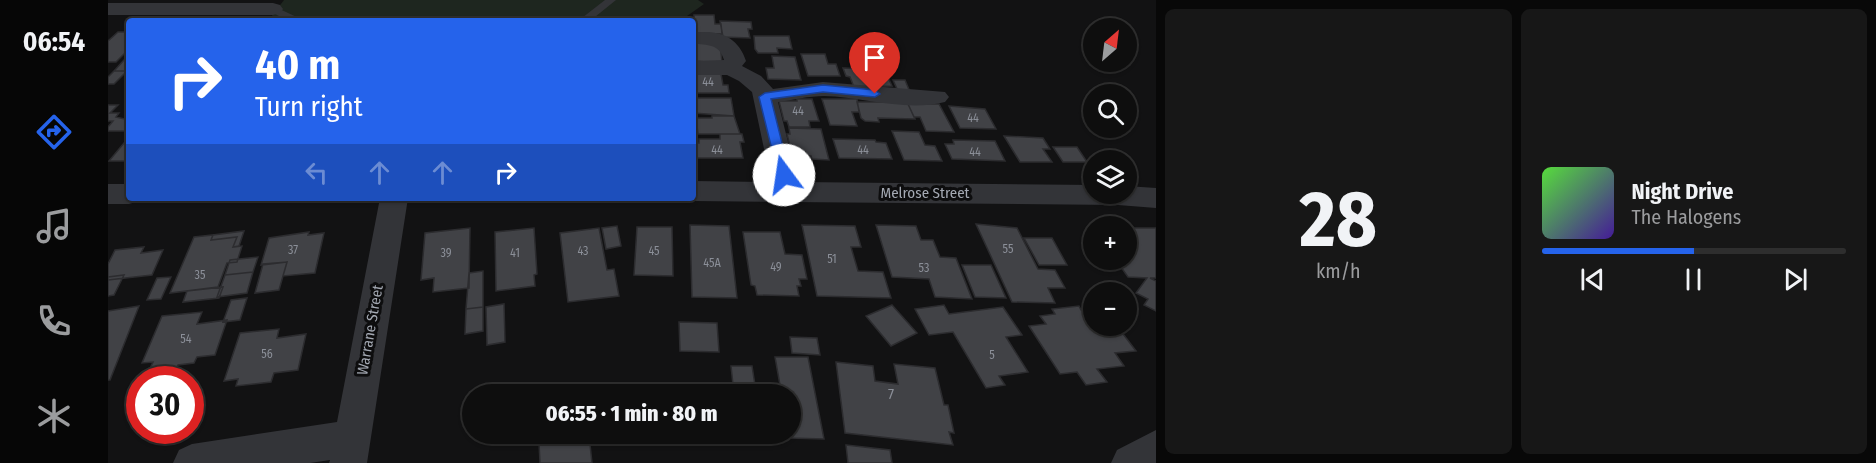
<!DOCTYPE html>
<html lang="en">
<head>
<meta charset="utf-8">
<style>
	:root { --surface:#0e0e0e; --page:#171717; --text:#f1f3f6; --muted:#9b9c9e; --line:#2e2e2e; --accent:#2563eb }
	body { margin:0; font-family:"Fira Sans Condensed",sans-serif; background:var(--page); color:var(--text); height:100vh; display:flex; flex-direction:column; font-size:22px; white-space:nowrap }
	* { box-sizing:border-box; margin:0 }
	p { font-size:20px; color:var(--muted) }
	.icon { flex:none; width:33px; height:33px; fill:none; stroke:currentColor; stroke-width:2; stroke-linecap:round; stroke-linejoin:round }
	.map { position:relative; flex:1; overflow:hidden }
	.details { display:flex; flex-direction:column; gap:9px; padding:9px; background:#080808; width:720px }
	.details>* { flex:none }
	.top-card { position:absolute; left:18px; top:18px; width:570px; height:183px; border-radius:6px; box-shadow:0 2px 4px #0004,0 0 0 2px var(--line); background:#2563eb; color:#fff; overflow:hidden }
	.needle { width:39px; rotate:28deg }
	.tools { position:absolute; left:975px; top:18px; display:grid; gap:12px }
	.tools a { display:grid; place-items:center; width:54px; height:54px; border-radius:50%; background:var(--surface); box-shadow:0 2px 4px #0004,0 0 0 2px var(--line); font-size:30px }
	.speed { position:absolute; left:18px; top:366px; display:flex; gap:12px; font-size:30px; font-weight:700; text-align:center }
	.speed>* { display:grid; place-content:center; width:78px; height:78px; border-radius:50%; background:var(--surface); box-shadow:0 2px 4px #0004,0 0 0 2px var(--line); line-height:1 }
	.speed .limit { border:9px solid #d22; background:#fff; color:#111 }
	.pin { position:absolute; display:grid; place-items:center; width:51px; height:51px; color:#fff; margin:-62px -26px; border-radius:50% 50% 50% 0; rotate:-45deg; box-shadow:0 0 6px #0007 }
	.pin .icon { rotate:45deg }
	.me { position:absolute; width:66px; margin:-33px; rotate:346deg; stroke-linejoin:round; filter:drop-shadow(0 0 4px #0008) }
	.turn { display:flex; align-items:center; gap:21px; height:126px; padding:0 30px; font-size:27px }
	.turn .icon { width:78px; height:78px; stroke-width:2.5 }
	.turn b { display:block; font-size:42px; line-height:51px }
	.lanes { display:flex; align-items:center; height:57px; padding:0 30px; background:#0003; justify-content:center; gap:30px; direction:ltr }
	.lanes .off { opacity:.35 }
	.details .tile { flex:1; display:flex; flex-direction:column; justify-content:center; gap:9px; min-width:0; padding:0 21px; border-radius:9px; background:var(--page) }
	.details .dial { align-items:center; gap:0 }
	.dial b { font-size:78px; line-height:1 }
	.song { display:flex; align-items:center; gap:18px }
	.cover { width:72px; height:72px; border-radius:9px; background:linear-gradient(135deg,hsl(110 70% 55%),hsl(260 70% 35%)) }
	.played { height:6px; border-radius:3px; background:linear-gradient(90deg,var(--accent) 50%,var(--line) 50%) }
	.keys { display:flex; justify-content:space-around; direction:ltr }
	.details .tiles { flex:1; display:grid; gap:9px; grid-template-columns:repeat(2,1fr) }
	.trip { position:absolute; left:354px; top:384px; width:339px; height:60px; border-radius:30px; background:var(--surface); box-shadow:0 2px 4px #0004,0 0 0 2px var(--line); font-weight:800; line-height:60px; text-align:center }
	main { display:flex; flex:1; min-height:0 }
	.tabs { display:flex; flex-direction:column; width:108px; justify-content:space-around; align-items:center; background:#060606; color:var(--muted) }
	.tabs .icon { width:42px; height:42px }
	.tabs .selected { color:var(--accent) }
	.tabs b { font-size:27px; color:var(--text) }
	.map>svg:first-child { display:block }
	.green { fill:#1e261f }
	.building { fill:#414246; stroke:#2c2c2f; stroke-width:1.5 }
	.lines { fill:none; stroke-linecap:round; stroke-linejoin:round }
	.service { fill:#333438; fill-rule:evenodd }
	.minor { fill:#333438; fill-rule:evenodd }
	.route { fill:#2563eb; stroke:#184099; stroke-width:1.5 }
	.labels { text-anchor:middle; dominant-baseline:central; stroke-width:6; stroke-linejoin:round; paint-order:stroke }
	.number-label { font-size:12px; fill:#8b8f98 }
	.street-label { font-size:15px; fill:#a4a9b3; stroke:#0d0d0e }
	.near-number-label { font-size:15px; fill:#8b8f98 }
</style>
</head>
<body>
<main>
<nav class="tabs">
<b>06:54</b>
<svg class="icon selected" aria-label="directions" viewBox="0 0 24 24"><path d="M12 3l9 9-9 9-9-9zM9 14v-3h6M13 9l2 2-2 2"/></svg>
<svg class="icon" aria-label="music" viewBox="0 0 24 24"><path d="M9 18V5l10-2v13"/><circle cx="6" cy="18" r="3"/><circle cx="16" cy="16" r="3"/></svg>
<svg class="icon" aria-label="phone" viewBox="0 0 24 24"><path d="M5 4h4l2 5-3 2q2 4 5 5l2-3 5 2v4C11 20 4 13 5 4z"/></svg>
<svg class="icon" aria-label="climate" viewBox="0 0 24 24"><path d="M12 3v18M4 7l16 10M4 17L20 7"/></svg>
</nav>
<div class="map">
<svg width="1048" height="463" viewBox="0 0 1048 463">
	<rect width="100%" height="100%" fill="#121213"/>
	<!-- green -->
	<path class="green" d="M 176,0 L 590,0 L 596,4 L 572,21 L 160,21 Z"/>
	<!-- building -->
	<path class="building" d="M 586,15 L 606,15 L 607,24 L 613,24 L 614,34 L 587,33 Z
		M 612,21 L 643,22 L 644,29 L 640,29 L 642,38 L 615,37 Z
		M 10,32 L 21,32 L 21,49 L 8,62 L 0,62 L 0,41 Z
		M 646,36 L 681,36 L 684,49 L 669,48 L 670,53 L 650,53 L 647,49 Z
		M 586,41 L 612,42 L 614,63 L 585,61 Z
		M 693,54 L 717,54 L 720,64 L 728,64 L 732,76 L 700,76 Z
		M 664,56 L 687,57 L 693,80 L 660,79 L 658,68 L 666,68 Z
		M 16,60 L 21,60 L 19,71 L 6,71 Z
		M 735,68 L 768,69 L 770,73 L 778,73 L 784,86 L 746,87 L 742,77 L 738,76 Z
		M 6,71 L 19,71 L 6,84 L 0,84 L 0,77 Z
		M 586,74 L 613,74 L 615,85 L 620,85 L 621,93 L 587,93 Z
		M 785,80 L 797,80 L 802,92 L 790,91 Z
		M 585,98 L 623,98 L 626,116 L 585,113 Z
		M 689,99 L 704,99 L 711,121 L 701,121 L 702,127 L 681,127 L 679,121 L 676,121 L 671,101 L 689,101 Z
		M 714,99 L 749,99 L 751,112 L 744,112 L 749,126 L 722,125 Z
		M 749,102 L 799,102 L 807,119 L 770,118 L 771,122 L 757,121 L 753,118 Z
		M 800,104 L 831,104 L 846,132 L 818,131 L 812,117 L 806,117 Z
		M 0,105 L 10,105 L 2,113 L 11,113 L 8,117 L 21,120 L 21,126 L 17,131 L 0,131 L 0,127 L 5,121 L 0,121 Z
		M 841,106 L 877,109 L 888,129 L 852,128 Z
		M 604,116 L 626,116 L 632,134 L 590,134 L 588,118 L 604,118 Z
		M 681,128 L 713,129 L 721,160 L 704,159 L 703,156 L 684,155 L 679,134 L 682,134 Z
		M 784,131 L 811,132 L 817,145 L 827,146 L 834,161 L 796,160 Z
		M 612,134 L 634,134 L 636,142 L 632,142 L 635,158 L 585,158 L 585,143 L 591,143 L 591,139 L 612,139 Z
		M 896,136 L 935,138 L 942,149 L 935,149 L 944,162 L 912,162 Z
		M 21,137 L 21,161 L 1,161 Z
		M 725,139 L 767,140 L 768,142 L 778,143 L 784,159 L 731,158 Z
		M 845,140 L 887,141 L 897,161 L 844,159 L 837,144 L 846,144 Z
		M 945,147 L 969,147 L 979,162 L 955,162 Z
		M 868,224 L 909,228 L 930,269 L 947,270 L 957,288 L 940,288 L 947,303 L 904,302 Z
		M 582,225 L 621,226 L 629,298 L 584,297 Z
		M 694,225 L 747,226 L 753,247 L 743,247 L 750,271 L 775,272 L 783,298 L 709,296 Z
		M 768,225 L 808,226 L 813,240 L 825,240 L 832,257 L 848,258 L 864,299 L 827,297 L 821,279 L 784,277 Z
		M 509,226 L 513,246 L 498,249 L 494,228 Z
		M 529,227 L 564,227 L 565,276 L 526,275 Z
		M 362,228 L 361,288 L 325,292 L 326,278 L 313,280 L 317,233 Z
		M 426,228 L 429,274 L 426,275 L 427,286 L 388,291 L 387,232 Z
		M 491,228 L 499,270 L 506,269 L 511,296 L 460,302 L 452,233 Z
		M 1018,228 L 1048,228 L 1048,278 L 1042,278 L 1048,281 L 1048,311 L 1036,305 L 1040,299 L 1028,293 L 1039,278 L 1020,277 L 1008,260 L 1018,260 Z
		M 136,231 L 131,246 L 125,247 L 129,237 L 103,240 L 105,235 Z
		M 201,232 L 200,235 L 216,233 L 207,273 L 175,276 L 179,262 L 153,265 L 161,238 Z
		M 635,232 L 672,232 L 677,254 L 694,255 L 699,279 L 691,279 L 693,286 L 689,286 L 691,296 L 649,295 L 647,286 L 643,285 Z
		M 105,235 L 103,240 L 129,237 L 125,247 L 134,246 L 129,262 L 119,263 L 110,287 L 62,293 L 86,237 Z
		M 916,238 L 944,238 L 959,265 L 931,265 Z
		M 36,247 L 33,253 L 55,250 L 44,275 L 0,280 L 0,264 L 7,250 Z
		M 150,257 L 145,272 L 117,275 L 122,260 Z
		M 179,262 L 171,290 L 147,293 L 155,264 Z
		M 854,265 L 883,265 L 898,298 L 867,297 Z
		M 375,271 L 375,307 L 358,309 L 361,273 Z
		M 145,272 L 139,293 L 109,297 L 117,275 Z
		M 16,275 L 6,295 L 0,296 L 0,277 Z
		M 63,277 L 53,299 L 39,300 L 49,278 Z
		M 115,287 L 111,298 L 75,302 L 79,291 Z
		M 139,298 L 132,320 L 115,322 L 123,300 Z
		M 396,304 L 397,342 L 379,345 L 378,307 Z
		M 784,305 L 809,333 L 783,346 L 758,316 Z
		M 836,305 L 841,314 L 895,307 L 914,335 L 898,337 L 920,372 L 891,376 L 897,385 L 878,388 L 845,332 L 821,335 L 807,309 Z
		M 31,306 L 2,380 L 0,380 L 0,311 Z
		M 971,306 L 973,310 L 986,308 L 986,326 L 1009,326 L 1028,351 L 1007,353 L 1016,366 L 989,369 L 999,382 L 978,385 L 969,372 L 952,374 L 921,326 L 938,324 L 932,316 L 947,314 L 944,309 Z
		M 375,307 L 375,331 L 357,334 L 358,309 Z
		M 94,312 L 89,324 L 119,320 L 107,355 L 89,357 L 86,363 L 70,365 L 67,372 L 39,375 L 45,362 L 34,363 L 54,316 Z
		M 571,322 L 609,323 L 611,352 L 572,351 Z
		M 171,329 L 169,338 L 198,334 L 190,370 L 166,373 L 163,382 L 128,386 L 130,379 L 116,381 L 132,333 Z
		M 682,337 L 709,338 L 712,355 L 684,353 Z
		M 667,357 L 700,357 L 716,439 L 682,438 L 682,394 L 626,394 L 623,366 L 644,366 L 647,385 L 672,385 Z
		M 728,362 L 765,366 L 767,381 L 790,384 L 786,364 L 827,368 L 836,405 L 840,405 L 846,433 L 841,432 L 845,445 L 737,433 Z
		M 481,435 L 484,463 L 432,463 L 431,443 Z
		M 738,445 L 782,450 L 784,463 L 740,463 Z"/>
	<g class="lines">
		<!-- service -->
		<path class="service" d="M 497,0 L 508,0 L 482,21 L 470,21 Z
			M 165,6 L 193,19 L 194,21 L 181,21 L 161,11 L 161,7 Z"/>
		<!-- minor -->
		<path class="minor" d="M 0,3 L 165,3 L 172,5 L 175,9 L 172,13 L 165,15 L 0,15 Z
			M 585,33 C 610,29 630,36 638,61 L 634,66 L 653,76 L 665,89 L 715,82 L 837,92 L 841,97 L 837,102 C 798,112 755,97 716,96 C 701,96 685,100 670,102 L 690,182 L 986,185 L 986,194 L 1018,194 L 1018,186 L 1048,188 L 1048,208 L 1010,205 L 585,201 L 576,198 L 585,198 L 585,181 L 663,182 L 644,92 L 631,81 L 619,75 L 585,75 L 585,61 L 616,60 C 611,43 600,46 585,43 Z
			M 0,184 L 21,184 L 21,198 L 32,198 L 31,201 L 21,204 L 0,204 Z
			M 272,198 L 300,198 L 259,463 L 221,463 L 222,460 L 202,463 L 65,463 L 71,450 L 84,444 L 229,422 Z
			M 1048,430 L 1048,463 L 1003,463 L 1009,450 Z"/>
	</g>
	<!-- route -->
	<path class="route" d="M 715,85 L 767,90 L 772,94 L 767,97 L 715,92 L 663,99 L 682,175 L 680,178 L 671,178 L 651,97 L 657,93 Z"/>
	<g class="labels">
		<!-- number labels -->
		<g class="number-label">
			<text x="600" y="82">44</text>
			<text x="690" y="111">44</text>
			<text x="865" y="118">44</text>
			<text x="609" y="150">44</text>
			<text x="755" y="150">44</text>
			<text x="867" y="152">44</text>
			<text x="900" y="249">55</text>
			<text x="185" y="250">37</text>
			<text x="475" y="251">43</text>
			<text x="546" y="251">45</text>
			<text x="338" y="253">39</text>
			<text x="407" y="253">41</text>
			<text x="724" y="259">51</text>
			<text x="604" y="263">45A</text>
			<text x="668" y="267">49</text>
			<text x="816" y="268">53</text>
			<text x="92" y="275">35</text>
			<text x="78" y="339">54</text>
			<text x="159" y="354">56</text>
			<text x="884" y="355">5</text>
		</g>
		<!-- street labels -->
		<g class="street-label">
			<text x="817" y="193">Melrose Street</text>
			<text transform="translate(262 330) rotate(-80)">Warrane Street</text>
		</g>
		<!-- near-number labels -->
		<g class="near-number-label">
			<text x="783" y="394">7</text>
		</g>
	</g>
</svg>
<div class="tools">
<a><svg class="needle" viewBox="-14 -14 28 28"><path d="M0-13l5 13h-10z" fill="#e53935"/><path d="M0 13l5-13h-10z" fill="#9b9c9e"/></svg></a>
<a><svg class="icon" aria-label="search" viewBox="0 0 24 24"><circle cx="10" cy="10" r="6"/><path d="M15 15l6 6"/></svg></a>
<a><svg class="icon" aria-label="layers" viewBox="0 0 24 24"><path d="M12 4l9 5-9 5-9-5zM3 14l9 5 9-5"/></svg></a>
<a>+</a>
<a>−</a>
</div>
<div class="speed"><div class="limit">30</div></div>
<div class="pin" style="left:767px;top:94px;background:#d93025"><svg class="icon" aria-label="arrive" viewBox="0 0 24 24"><path d="M6 21V4h12l-3 4 3 4H6"/></svg></div>
<svg class="me" style="left:676px;top:175px" viewBox="-20 -20 40 40"><circle r="19" fill="#fff"/><path d="M0-13L10 11 0 6-10 11z" fill="#2563eb"/></svg>
<div class="trip">06:55 · 1 min · 80 m</div>
<div class="top-card">
<div class="turn"><svg class="icon" aria-label="right" viewBox="0 0 24 24"><path d="M7 20v-9h11M14 6l5 5-5 5"/></svg><div><b>40 m</b>Turn right</div></div>
<div class="lanes"><svg class="icon off" aria-label="left" viewBox="0 0 24 24"><path d="M17 20v-9H6M10 6l-5 5 5 5"/></svg><svg class="icon off" aria-label="ahead" viewBox="0 0 24 24"><path d="M12 20V5M6 11l6-6 6 6"/></svg><svg class="icon off" aria-label="ahead" viewBox="0 0 24 24"><path d="M12 20V5M6 11l6-6 6 6"/></svg><svg class="icon" aria-label="right" viewBox="0 0 24 24"><path d="M7 20v-9h11M14 6l5 5-5 5"/></svg></div>
</div>
</div>
<section class="details">
<div class="tiles">
<div class="tile dial"><b>28</b><p>km/h</p></div>
<div class="tile">
<div class="song"><i class="cover"></i><div><b>Night Drive</b><p>The Halogens</p></div></div>
<div class="played"></div>
<div class="keys"><svg class="icon" aria-label="previous" viewBox="0 0 24 24"><path d="M18 5L8 12l10 7zM5 5v14"/></svg><svg class="icon" aria-label="pause" viewBox="0 0 24 24"><path d="M8 5v14M16 5v14"/></svg><svg class="icon" aria-label="next" viewBox="0 0 24 24"><path d="M6 5l10 7-10 7zM19 5v14"/></svg></div>
</div>
</div>
</section>
</main>
</body>
</html>
